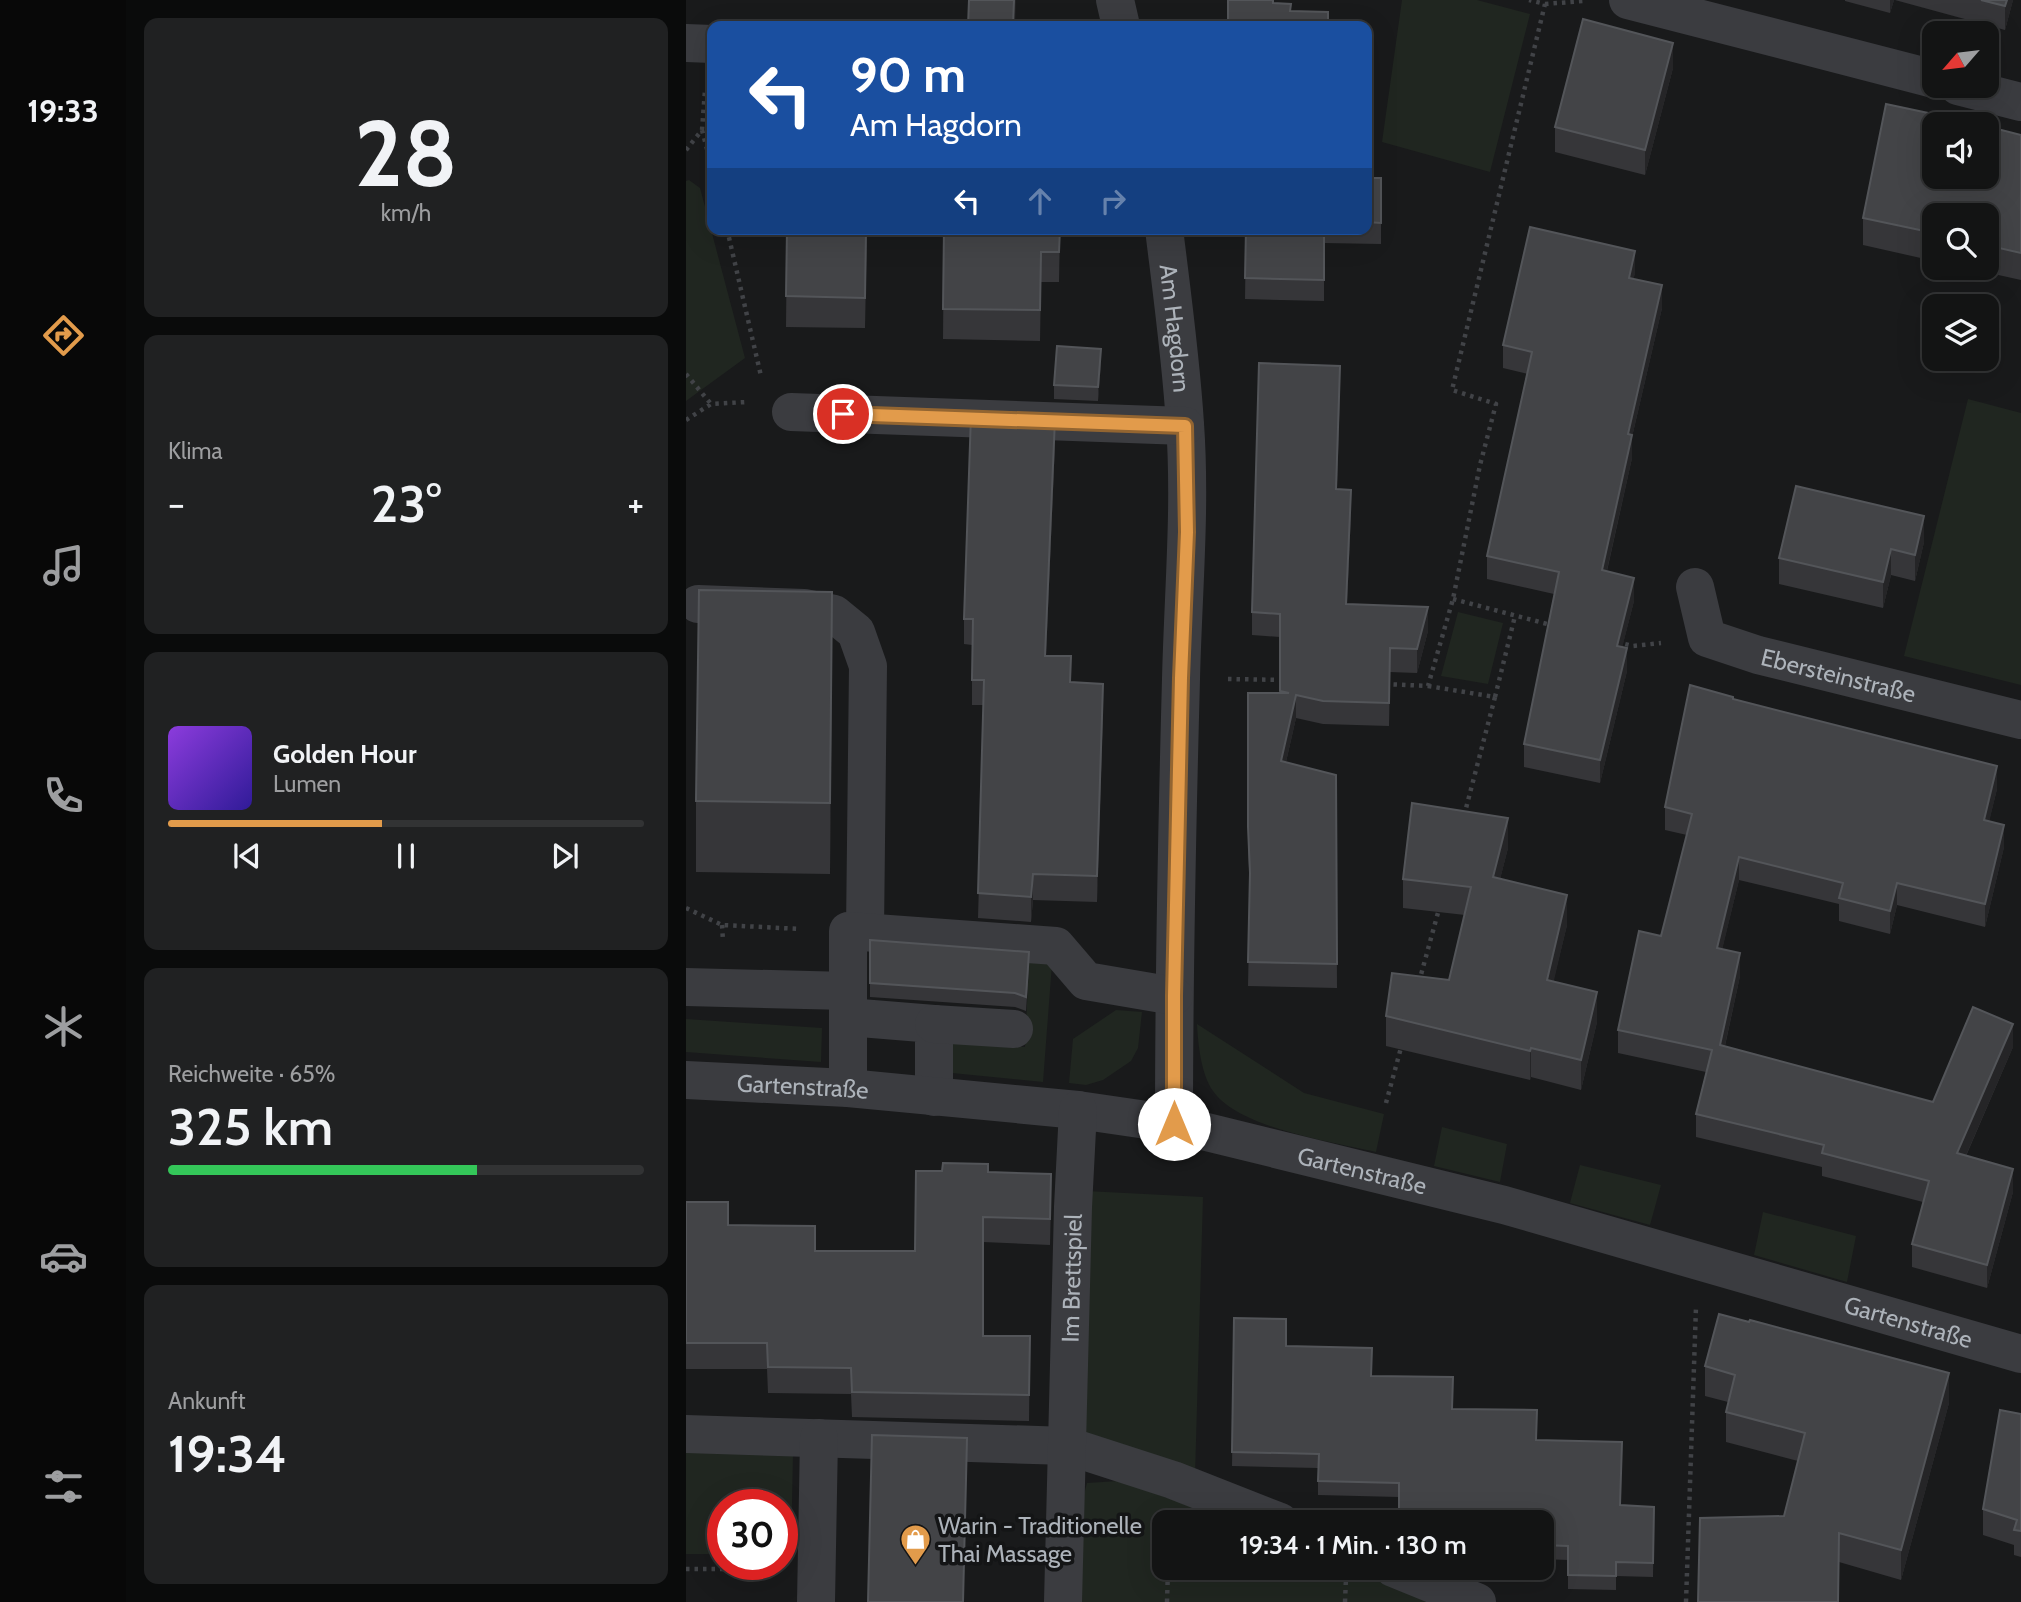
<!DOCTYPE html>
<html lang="de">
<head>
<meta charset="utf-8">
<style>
	:root { --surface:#131414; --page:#202122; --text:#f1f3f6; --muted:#9d9ea0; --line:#323334; --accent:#e29b4b }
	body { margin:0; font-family:Cabin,sans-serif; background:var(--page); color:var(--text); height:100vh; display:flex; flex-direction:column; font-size:26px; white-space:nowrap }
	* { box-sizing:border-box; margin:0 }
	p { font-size:23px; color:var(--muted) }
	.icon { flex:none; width:38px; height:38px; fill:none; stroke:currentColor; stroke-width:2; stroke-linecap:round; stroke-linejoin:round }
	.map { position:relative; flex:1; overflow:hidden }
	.details { display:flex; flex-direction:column; gap:18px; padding:18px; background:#0a0b0b; width:560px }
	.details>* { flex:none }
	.hud { position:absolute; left:21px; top:21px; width:665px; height:214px; border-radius:14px; box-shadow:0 7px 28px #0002,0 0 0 2px var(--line); background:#1a4fa0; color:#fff; overflow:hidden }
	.needle { width:46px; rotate:242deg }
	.fabs { position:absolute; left:1236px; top:21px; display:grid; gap:14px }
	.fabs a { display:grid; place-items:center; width:77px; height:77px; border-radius:14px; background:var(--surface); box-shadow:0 7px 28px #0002,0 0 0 2px var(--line); font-size:35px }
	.speed { position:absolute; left:21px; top:1489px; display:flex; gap:14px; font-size:35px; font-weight:700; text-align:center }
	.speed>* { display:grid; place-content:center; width:91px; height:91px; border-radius:50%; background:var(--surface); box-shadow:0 7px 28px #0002,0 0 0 2px var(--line); line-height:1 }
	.speed .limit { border:10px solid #d22; background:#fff; color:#111 }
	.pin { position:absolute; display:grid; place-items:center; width:60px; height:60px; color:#fff; margin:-30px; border:4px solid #fff; border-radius:50%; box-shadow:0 2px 7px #0007 }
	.me { position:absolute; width:77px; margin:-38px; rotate:0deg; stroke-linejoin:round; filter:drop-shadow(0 0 5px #0008) }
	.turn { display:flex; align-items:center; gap:24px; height:147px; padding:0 28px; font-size:32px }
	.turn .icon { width:91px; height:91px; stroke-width:2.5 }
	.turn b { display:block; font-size:49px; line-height:60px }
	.lanes { display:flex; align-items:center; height:66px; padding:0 28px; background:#0003; justify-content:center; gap:35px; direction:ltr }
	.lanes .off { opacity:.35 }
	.big { font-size:52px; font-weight:600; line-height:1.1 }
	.details .widget { flex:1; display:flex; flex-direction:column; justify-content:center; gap:10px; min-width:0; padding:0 24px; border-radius:14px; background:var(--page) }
	.details .dial { align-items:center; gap:0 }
	.dial b { font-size:91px; line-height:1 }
	.song { display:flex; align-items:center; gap:21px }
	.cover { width:84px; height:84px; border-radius:10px; background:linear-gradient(135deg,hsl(270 70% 55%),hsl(250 70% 35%)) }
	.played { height:7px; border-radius:4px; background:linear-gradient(90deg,var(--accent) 45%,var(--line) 45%) }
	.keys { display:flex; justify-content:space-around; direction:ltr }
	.heat { display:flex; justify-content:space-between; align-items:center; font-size:38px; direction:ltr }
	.charge { height:10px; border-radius:5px; background:linear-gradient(90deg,#34c759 65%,var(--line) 0) }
	.trip { position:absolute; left:466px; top:1510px; width:402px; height:70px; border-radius:14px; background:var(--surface); box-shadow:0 7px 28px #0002,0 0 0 2px var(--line); font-weight:600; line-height:70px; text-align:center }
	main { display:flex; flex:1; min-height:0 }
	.tab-bar { display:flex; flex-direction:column; width:126px; justify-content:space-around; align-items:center; background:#080808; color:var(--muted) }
	.tab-bar .icon { width:49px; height:49px }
	.tab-bar .on { color:var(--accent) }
	.tab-bar b { font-size:32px; color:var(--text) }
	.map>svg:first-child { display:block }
	.green { fill:#202620 }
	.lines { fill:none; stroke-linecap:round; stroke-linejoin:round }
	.path { stroke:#414347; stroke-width:4.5; stroke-dasharray:3.5 5; stroke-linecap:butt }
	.minor { stroke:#3b3c40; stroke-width:38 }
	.wall { fill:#363639 }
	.shaded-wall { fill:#252527 }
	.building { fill:#434447; stroke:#535559; stroke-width:2 }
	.route-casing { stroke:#936531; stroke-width:18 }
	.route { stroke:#e29b4b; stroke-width:12 }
	.labels { text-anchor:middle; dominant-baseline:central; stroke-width:7; stroke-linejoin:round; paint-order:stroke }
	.street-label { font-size:24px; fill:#adb3ba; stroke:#141516 }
	.poi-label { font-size:24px; fill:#adb3ba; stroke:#141516; text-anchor:start }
</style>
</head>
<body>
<main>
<nav class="tab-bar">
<b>19:33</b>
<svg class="icon on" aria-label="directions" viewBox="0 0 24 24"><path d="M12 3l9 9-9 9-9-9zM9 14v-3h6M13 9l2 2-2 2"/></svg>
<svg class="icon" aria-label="music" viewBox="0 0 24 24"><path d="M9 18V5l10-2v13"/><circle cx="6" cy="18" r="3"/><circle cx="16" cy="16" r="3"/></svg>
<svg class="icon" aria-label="phone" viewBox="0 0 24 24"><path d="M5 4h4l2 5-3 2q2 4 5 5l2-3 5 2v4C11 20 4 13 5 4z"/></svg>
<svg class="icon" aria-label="climate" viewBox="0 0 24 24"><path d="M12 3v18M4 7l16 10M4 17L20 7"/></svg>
<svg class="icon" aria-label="car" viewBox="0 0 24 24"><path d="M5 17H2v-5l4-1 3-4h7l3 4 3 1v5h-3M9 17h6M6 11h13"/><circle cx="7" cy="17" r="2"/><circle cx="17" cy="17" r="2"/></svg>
<svg class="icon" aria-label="filters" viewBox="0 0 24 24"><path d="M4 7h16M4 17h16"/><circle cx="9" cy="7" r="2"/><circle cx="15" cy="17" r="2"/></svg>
</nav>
<section class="details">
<div class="widget dial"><b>28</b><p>km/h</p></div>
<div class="widget"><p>Klima</p>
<div class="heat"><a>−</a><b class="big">23°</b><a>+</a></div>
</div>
<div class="widget">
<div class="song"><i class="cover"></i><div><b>Golden Hour</b><p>Lumen</p></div></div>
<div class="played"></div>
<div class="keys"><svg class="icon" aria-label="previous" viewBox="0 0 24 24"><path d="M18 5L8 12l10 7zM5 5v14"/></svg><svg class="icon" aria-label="pause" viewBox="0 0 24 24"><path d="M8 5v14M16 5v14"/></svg><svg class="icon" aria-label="next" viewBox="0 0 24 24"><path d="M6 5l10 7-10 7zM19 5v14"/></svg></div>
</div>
<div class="widget"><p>Reichweite · 65%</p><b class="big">325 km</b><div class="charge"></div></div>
<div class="widget"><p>Ankunft</p><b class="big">19:34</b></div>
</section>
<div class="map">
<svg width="1335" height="1602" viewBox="0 0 1335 1602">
	<rect width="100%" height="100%" fill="#191a1b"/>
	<!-- green -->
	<path class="green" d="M 716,0 L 791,0 L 844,14 L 804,172 L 696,142 Z
		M 3,180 L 14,188 L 59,358 L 0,401 L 0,181 Z
		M 1282,399 L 1335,413 L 1335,685 L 1218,656 Z
		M 772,612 L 817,623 L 802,684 L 755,676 Z
		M 343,962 L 366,964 L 357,1082 L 256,1072 L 257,1041 L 339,1047 Z
		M 430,1010 L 456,1012 L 452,1048 L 445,1061 L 417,1080 L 400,1085 L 383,1083 L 387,1039 Z
		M 0,1019 L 136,1028 L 135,1062 L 0,1052 Z
		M 511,1024 L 618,1093 L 698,1114 L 690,1152 C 647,1142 552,1128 527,1091 C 515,1074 512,1044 511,1024 Z
		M 756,1127 L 821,1144 L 814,1182 L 748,1166 Z
		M 894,1165 L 975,1185 L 964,1225 L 884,1203 Z
		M 400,1191 L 517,1197 L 509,1476 L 399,1438 Z
		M 1077,1212 L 1170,1236 L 1161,1282 L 1068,1255 Z
		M 0,1450 L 107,1454 L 105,1554 L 96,1554 L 96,1505 L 37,1505 L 37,1554 L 0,1554 Z
		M 432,1481 L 553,1522 L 478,1522 L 478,1568 L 667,1568 L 751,1602 L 388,1602 L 393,1513 L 401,1483 Z"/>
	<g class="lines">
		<!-- path -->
		<path class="path" d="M 859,4 L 897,1
			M 16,130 L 26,168
			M 0,150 L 16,130 L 19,90
			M 41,229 L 75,376
			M 0,374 L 25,404
			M 0,420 L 25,404 L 61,402
			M 767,599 L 865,625
			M 931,642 L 947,646 L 975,643
			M 542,679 L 599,680
			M 699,684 L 742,686 L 767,599 L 794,465 L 810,404 L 766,390 L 859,4 L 843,0
			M 742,686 L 809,697 L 778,816
			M 809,697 L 829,616
			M 0,908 L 36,925 L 115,929
			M 36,925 L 37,941
			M 733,982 L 753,909
			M 700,1103 L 716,1044
			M 0,1569 L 84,1569
			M 481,1602 L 482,1568
			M 659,1602 L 660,1578
			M 1000,1602 L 1010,1307"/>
		<!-- minor -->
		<g class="minor">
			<path d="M 429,0 L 435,26"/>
			<path d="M 942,0 L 1248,79"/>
			<path d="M 0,43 L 26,44"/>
			<path d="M 1272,86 L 1335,102"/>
			<path id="s1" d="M 478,229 C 486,294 495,359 499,424 C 505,509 497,594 495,679 C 491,827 488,975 488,1124"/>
			<path d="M 105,412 L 499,426"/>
			<path id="s2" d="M 1009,587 L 1021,638 L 1072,655 L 1335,720"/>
			<path d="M 12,604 L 118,608 L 148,614 L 170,632 L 182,666 L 179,931"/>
			<path d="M 0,987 L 162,991"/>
			<path d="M 162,1017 L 248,1024 L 248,1097"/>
			<path d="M 248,1024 L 328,1029"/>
			<path id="s3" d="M 0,1080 L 162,1088 L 392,1110 L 488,1124 L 818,1205 L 1335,1354"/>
			<path d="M 162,1088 L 162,931 L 370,946 L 400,981 L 488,996"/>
			<path d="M 0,1434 L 382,1446 L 487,1480 L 594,1522"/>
			<path d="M 707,1568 L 791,1602"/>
			<path d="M 130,1602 L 133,1438"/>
			<path id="s4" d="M 377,1602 L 387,1207 L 392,1110"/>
		</g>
	</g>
	<!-- wall -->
	<path class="wall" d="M 1159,0 L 1208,0 L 1204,13 L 1159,1 Z
		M 1209,0 L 1327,0 L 1319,30 Z
		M 987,68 L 959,175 L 869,152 L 869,127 Z
		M 1335,135 L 1335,280 L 1281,268 L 1300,268 L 1300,215 L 1248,215 L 1248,261 L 1177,245 L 1177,218 Z
		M 681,178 L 695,178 L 695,244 L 638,243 L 638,301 L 559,299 L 560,229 L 681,229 Z
		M 101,229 L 181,229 L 179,328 L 100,327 Z
		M 258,229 L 374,229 L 373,282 L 355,282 L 354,341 L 257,339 Z
		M 949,273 L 947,279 L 976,308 L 946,437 L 946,458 L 921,571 L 948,601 L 936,647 L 941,671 L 914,783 L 838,767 L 838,744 L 868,594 L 801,579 L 801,556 L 842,374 L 817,368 L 817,345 Z
		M 415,363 L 412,401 L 368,399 L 368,385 Z
		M 654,390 L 651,489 L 665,513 L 661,604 L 742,631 L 731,673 L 704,672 L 703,726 L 637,724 L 610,718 L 600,762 L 650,775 L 651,988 L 562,986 L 564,887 L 562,851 L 562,693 L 594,693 L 594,637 L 566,635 L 566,612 Z
		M 369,443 L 360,656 L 385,682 L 417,710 L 411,902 L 347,900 L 345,922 L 292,918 L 298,705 L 286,705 L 286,645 L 278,644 L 278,619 Z
		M 1238,542 L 1229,581 L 1205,575 L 1197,608 L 1093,584 L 1093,558 Z
		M 146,663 L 144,874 L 10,872 L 10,801 Z
		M 1047,699 L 1311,789 L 1303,821 L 1318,847 L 1299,927 L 1211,905 L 1204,934 L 1153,921 L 1153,904 L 1053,880 L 1036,949 L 1054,976 L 1039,1046 L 1247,1102 L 1327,1047 L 1280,1156 L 1327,1192 L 1301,1288 L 1226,1267 L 1226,1244 L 1237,1202 L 1136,1176 L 1136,1167 L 1010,1137 L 1010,1114 L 1020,1072 L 932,1053 L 932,1030 L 975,936 L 1001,835 L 979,830 L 979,807 Z
		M 822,848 L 814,879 L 881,925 L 867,982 L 911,1022 L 895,1090 L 845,1077 L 844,1080 L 700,1046 L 700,1016 L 763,980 L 779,915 L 717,908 L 717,879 Z
		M 184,940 L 343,966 L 340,1011 L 329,1007 L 184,997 Z
		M 302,1172 L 365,1200 L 364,1245 L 297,1242 L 297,1336 L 344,1336 L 343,1421 L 166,1417 L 165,1394 L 82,1393 L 81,1369 L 0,1369 L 0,1202 L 42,1225 L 129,1251 L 229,1251 Z
		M 548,1318 L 600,1346 L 685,1376 L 766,1409 L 850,1440 L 935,1505 L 968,1507 L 967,1577 L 930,1576 L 930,1590 L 882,1589 L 882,1560 L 856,1559 L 856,1522 L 713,1522 L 713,1497 L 632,1495 L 632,1468 L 546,1466 Z
		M 1019,1366 L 1263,1403 L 1215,1580 L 1153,1562 L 1112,1461 L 1040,1442 L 1040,1412 L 1042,1402 L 1019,1396 Z
		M 1335,1414 L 1335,1557 L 1328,1555 L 1328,1545 L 1297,1535 L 1297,1509 Z"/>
	<!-- shaded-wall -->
	<path class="shaded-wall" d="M 328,0 L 330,0 L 329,26 L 327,26 Z
		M 1204,0 L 1208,0 L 1204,13 Z
		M 1321,0 L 1327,0 L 1319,30 L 1319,6 Z
		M 987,43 L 987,68 L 959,175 L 959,150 Z
		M 949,251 L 949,273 L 943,300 L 943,278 Z
		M 976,285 L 976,308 L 946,437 L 946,458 L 916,592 L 916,570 L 942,434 Z
		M 415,349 L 415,363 L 412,401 L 412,387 Z
		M 654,366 L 654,390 L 650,513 L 650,489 Z
		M 369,418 L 369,443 L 359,681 L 359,656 Z
		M 665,490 L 665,513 L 660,628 L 660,604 Z
		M 1238,516 L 1238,542 L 1229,581 L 1229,555 Z
		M 1205,549 L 1205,575 L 1197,608 L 1197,582 Z
		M 948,578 L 948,601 L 931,668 L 931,646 Z
		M 146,592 L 146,663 L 144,874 L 144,803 Z
		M 742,607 L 742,631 L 731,673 L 731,649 Z
		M 941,648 L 941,671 L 914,783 L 914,760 Z
		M 417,684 L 417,710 L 411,902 L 411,876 Z
		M 610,695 L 610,718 L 595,784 L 595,761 Z
		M 1311,766 L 1311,789 L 1298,843 L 1298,820 Z
		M 822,818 L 822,848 L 807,907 L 807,877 Z
		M 1318,825 L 1318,847 L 1299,927 L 1299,904 Z
		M 1053,857 L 1053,880 L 1031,971 L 1031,948 Z
		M 347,874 L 347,900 L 345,922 L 345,897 Z
		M 1211,883 L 1211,905 L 1204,934 L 1204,911 Z
		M 881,895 L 881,925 L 861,1010 L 861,980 Z
		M 1054,953 L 1054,976 L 1034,1068 L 1034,1045 Z
		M 911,992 L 911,1022 L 895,1090 L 895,1060 Z
		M 1327,1024 L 1327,1047 L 1271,1176 L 1271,1153 Z
		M 845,1048 L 845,1077 L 844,1080 L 844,1051 Z
		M 1327,1169 L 1327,1192 L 1301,1288 L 1301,1265 Z
		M 1263,1373 L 1263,1403 L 1215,1580 L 1215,1550 Z
		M 281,1438 L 281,1465 L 277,1602 Z"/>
	<!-- building -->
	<path class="building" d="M 283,0 L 328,0 L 327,26 L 282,26 Z
		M 542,0 L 587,0 L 587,3 L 605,4 L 604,11 L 642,12 L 642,26 L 542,26 Z
		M 1295,0 L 1321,0 L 1319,6 Z
		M 897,19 L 987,43 L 959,150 L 869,127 Z
		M 1200,104 L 1294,124 L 1248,124 L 1248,177 L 1300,177 L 1300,126 L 1335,135 L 1335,253 L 1300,245 L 1300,215 L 1248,215 L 1248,233 L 1177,218 Z
		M 681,178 L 695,178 L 695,223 L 681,222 Z
		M 844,227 L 949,251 L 943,278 L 976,285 L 942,434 L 946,435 L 916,570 L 948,578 L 931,646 L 941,648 L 914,760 L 838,744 L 873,572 L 801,556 L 846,352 L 817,345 Z
		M 101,229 L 180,229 L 179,298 L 100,296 Z
		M 258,229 L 374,229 L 373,252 L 355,252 L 354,310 L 257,309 Z
		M 560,229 L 638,229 L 638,280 L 559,278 Z
		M 371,346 L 415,349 L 412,387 L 368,385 Z
		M 573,363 L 654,366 L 650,489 L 665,490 L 660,604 L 742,607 L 731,649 L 704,648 L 703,703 L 637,701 L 610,695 L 595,761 L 650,775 L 651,964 L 562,962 L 564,873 L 562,827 L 562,693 L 603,693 L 594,691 L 594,614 L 566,612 Z
		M 285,415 L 369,418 L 359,656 L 385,656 L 384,682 L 417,684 L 411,876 L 347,874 L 345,897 L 292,893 L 298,680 L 286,680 L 287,619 L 278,619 Z
		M 1110,486 L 1238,516 L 1229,555 L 1205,549 L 1197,582 L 1093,558 Z
		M 13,590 L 146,592 L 144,803 L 10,801 Z
		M 1004,685 L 1047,697 L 1047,699 L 1311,766 L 1298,820 L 1318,825 L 1299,904 L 1211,883 L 1204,911 L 1153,898 L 1157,883 L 1053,857 L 1031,948 L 1054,953 L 1034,1045 L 1247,1102 L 1287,1007 L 1327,1024 L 1271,1153 L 1327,1169 L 1301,1265 L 1226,1244 L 1243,1181 L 1136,1153 L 1138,1145 L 1010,1114 L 1026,1050 L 932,1030 L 953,931 L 975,936 L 1006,814 L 979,807 Z
		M 726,803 L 822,818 L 807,877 L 881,895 L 861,980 L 911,992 L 895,1060 L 845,1048 L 844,1051 L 700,1016 L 706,973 L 763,980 L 785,887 L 717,879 Z
		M 184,940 L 343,952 L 340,997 L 329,993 L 184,983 Z
		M 257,1163 L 302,1164 L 302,1172 L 365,1174 L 364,1219 L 297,1217 L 297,1336 L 344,1336 L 343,1395 L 166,1392 L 165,1368 L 82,1367 L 81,1343 L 0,1343 L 0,1202 L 42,1202 L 42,1225 L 129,1226 L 129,1251 L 229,1251 L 230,1171 L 256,1171 Z
		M 1033,1314 L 1063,1322 L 1064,1320 L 1263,1373 L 1215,1550 L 1153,1533 L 1152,1602 L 1012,1602 L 1014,1518 L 1098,1516 L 1119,1433 L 1040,1412 L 1049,1375 L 1019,1366 Z
		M 548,1318 L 600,1319 L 600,1346 L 686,1348 L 685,1376 L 767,1377 L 766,1409 L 851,1410 L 850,1440 L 936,1442 L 934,1505 L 968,1507 L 967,1563 L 930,1562 L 930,1576 L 882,1575 L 882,1546 L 856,1545 L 856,1522 L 797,1522 L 797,1512 L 713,1511 L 713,1483 L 632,1481 L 633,1454 L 546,1452 Z
		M 1314,1410 L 1335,1414 L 1335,1531 L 1328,1530 L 1331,1520 L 1297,1509 Z
		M 186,1435 L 281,1438 L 277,1602 L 182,1602 Z"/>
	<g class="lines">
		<defs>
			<path id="route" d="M 157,414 L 499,426 L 501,532 L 495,678 L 488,996 L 488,1124"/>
		</defs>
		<!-- route casing -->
		<use href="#route" class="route-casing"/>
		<!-- route -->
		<use href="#route" class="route"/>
	</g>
	<!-- icons -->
	<defs>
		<symbol id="shop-pin" viewBox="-11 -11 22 30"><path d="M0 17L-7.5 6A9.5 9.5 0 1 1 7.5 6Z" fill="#e29b4b" stroke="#141516"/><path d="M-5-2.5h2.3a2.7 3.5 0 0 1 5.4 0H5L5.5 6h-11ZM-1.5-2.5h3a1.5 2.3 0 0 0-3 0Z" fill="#fff"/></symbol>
	</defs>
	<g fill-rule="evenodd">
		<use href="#shop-pin" x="212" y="1522" width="35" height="47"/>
	</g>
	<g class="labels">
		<!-- street labels -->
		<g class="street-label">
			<text stroke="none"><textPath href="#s1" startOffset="100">Am Hagdorn</textPath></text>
			<text stroke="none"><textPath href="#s2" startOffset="189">Ebersteinstraße</textPath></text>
			<text stroke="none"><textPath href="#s3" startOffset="117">Gartenstraße</textPath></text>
			<text stroke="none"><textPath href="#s3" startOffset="684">Gartenstraße</textPath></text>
			<text stroke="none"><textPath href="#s4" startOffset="324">Im Brettspiel</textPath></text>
			<text stroke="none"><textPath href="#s3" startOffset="1251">Gartenstraße</textPath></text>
		</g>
		<!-- poi labels -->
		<g class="poi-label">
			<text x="252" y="1525">Warin - Traditionelle<tspan x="252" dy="28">Thai Massage</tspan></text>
		</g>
	</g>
</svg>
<div class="fabs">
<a><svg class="needle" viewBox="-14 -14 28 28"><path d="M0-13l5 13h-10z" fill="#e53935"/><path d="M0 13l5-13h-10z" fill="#9d9ea0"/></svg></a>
<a><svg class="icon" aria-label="sound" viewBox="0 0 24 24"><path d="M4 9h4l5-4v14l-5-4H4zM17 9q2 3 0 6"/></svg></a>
<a><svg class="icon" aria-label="search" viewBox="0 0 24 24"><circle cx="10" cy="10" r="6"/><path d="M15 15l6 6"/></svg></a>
<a><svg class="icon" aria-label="layers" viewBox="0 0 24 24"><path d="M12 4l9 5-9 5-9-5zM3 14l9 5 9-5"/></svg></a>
</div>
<div class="speed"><div class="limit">30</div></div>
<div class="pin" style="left:157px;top:414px;background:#d93025"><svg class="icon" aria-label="arrive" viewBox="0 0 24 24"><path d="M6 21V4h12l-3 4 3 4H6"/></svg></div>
<svg class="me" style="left:488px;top:1124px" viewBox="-20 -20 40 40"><circle r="19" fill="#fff"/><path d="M0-13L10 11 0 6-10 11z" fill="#e29b4b"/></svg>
<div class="trip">19:34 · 1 Min. · 130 m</div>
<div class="hud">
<div class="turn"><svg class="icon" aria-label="left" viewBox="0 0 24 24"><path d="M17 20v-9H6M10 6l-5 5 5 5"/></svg><div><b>90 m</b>Am Hagdorn</div></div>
<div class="lanes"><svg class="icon" aria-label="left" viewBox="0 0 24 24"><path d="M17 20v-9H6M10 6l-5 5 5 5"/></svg><svg class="icon off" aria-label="ahead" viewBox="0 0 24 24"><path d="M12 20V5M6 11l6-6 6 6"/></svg><svg class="icon off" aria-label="right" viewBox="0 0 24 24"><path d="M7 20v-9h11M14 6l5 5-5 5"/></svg></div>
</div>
</div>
</main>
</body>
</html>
